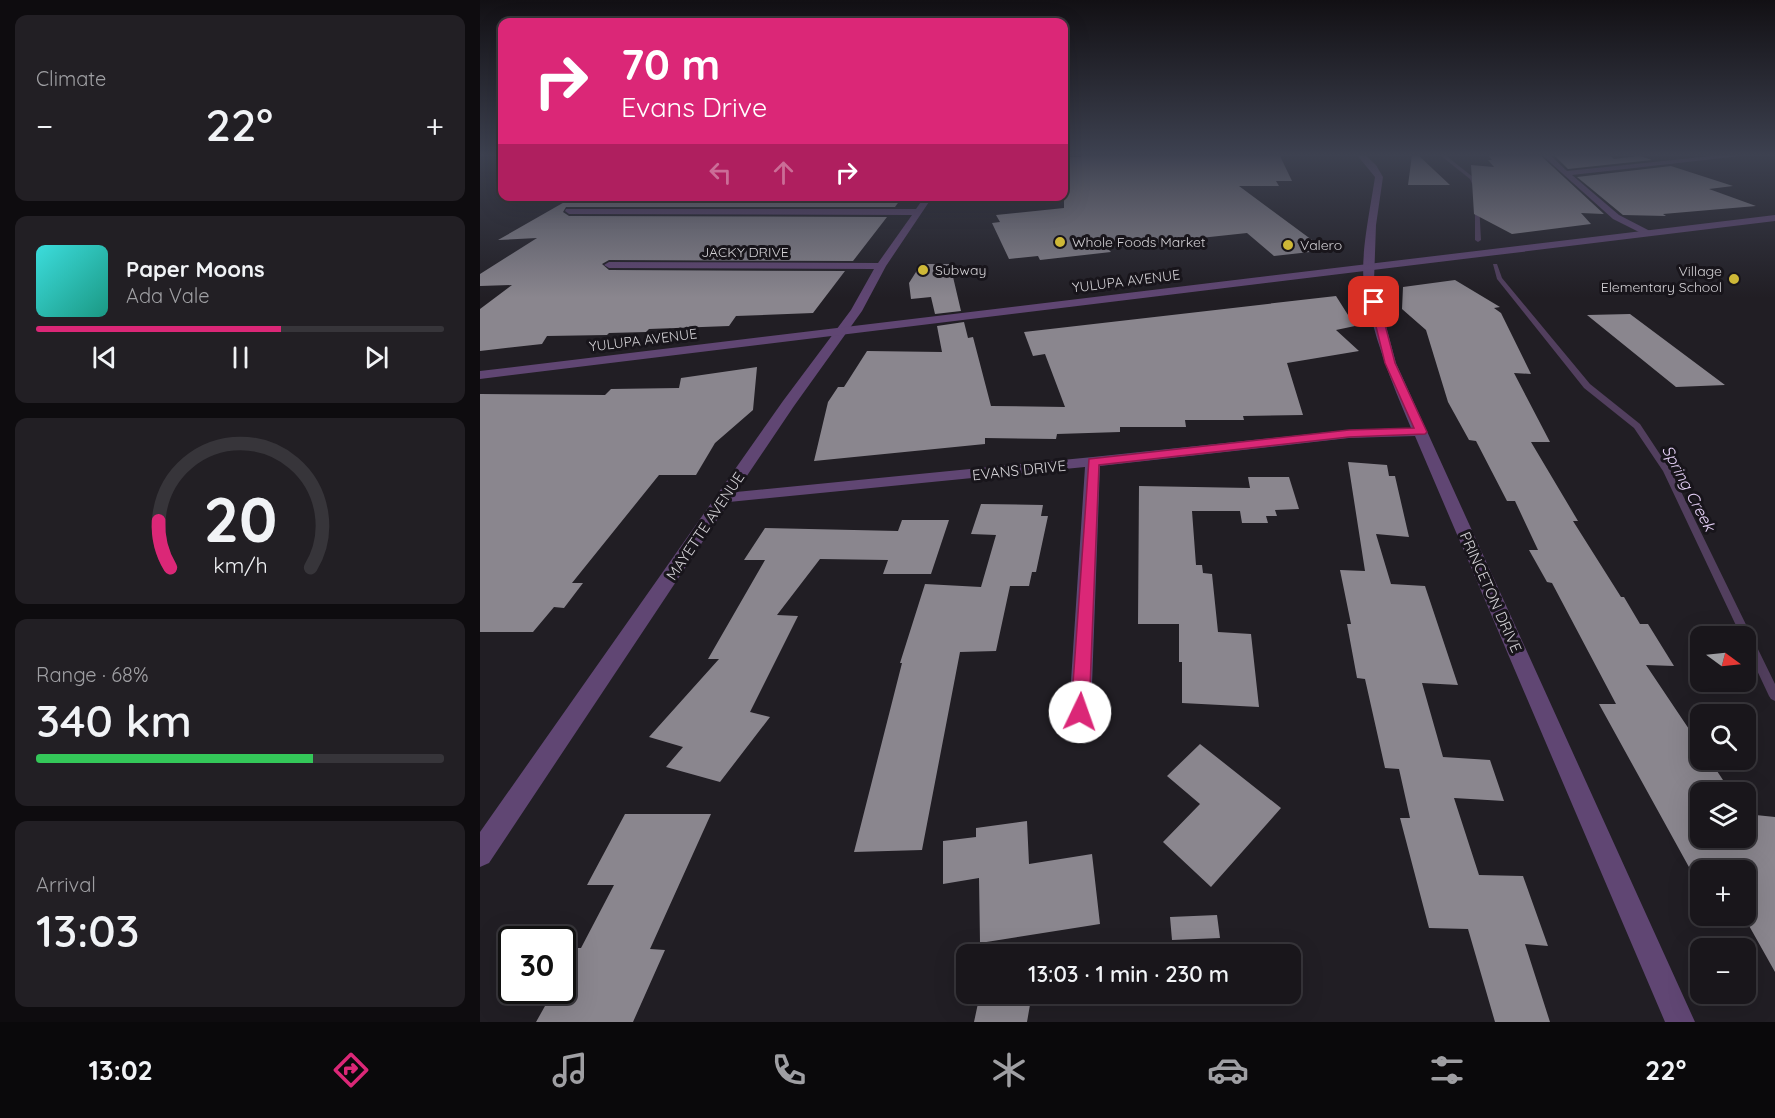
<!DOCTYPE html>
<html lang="en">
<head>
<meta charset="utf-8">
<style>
	:root { --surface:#19161b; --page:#221f24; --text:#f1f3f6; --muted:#9f9fa3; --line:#37353a; --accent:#db2777 }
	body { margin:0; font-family:Quicksand,sans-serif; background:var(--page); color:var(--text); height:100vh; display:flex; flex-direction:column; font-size:22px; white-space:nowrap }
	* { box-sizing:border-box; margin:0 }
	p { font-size:20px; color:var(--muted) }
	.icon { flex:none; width:33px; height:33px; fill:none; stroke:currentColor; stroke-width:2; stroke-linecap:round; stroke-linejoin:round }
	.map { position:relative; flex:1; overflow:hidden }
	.side { display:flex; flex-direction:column; gap:15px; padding:15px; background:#0e0c0f; width:480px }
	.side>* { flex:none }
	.guide { position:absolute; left:18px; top:18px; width:570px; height:183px; border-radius:12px; box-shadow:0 6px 24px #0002,0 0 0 2px var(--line); background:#db2777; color:#fff; overflow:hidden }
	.needle { width:39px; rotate:105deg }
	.buttons { position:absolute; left:1210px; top:626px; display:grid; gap:12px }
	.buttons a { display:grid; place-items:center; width:66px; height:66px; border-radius:12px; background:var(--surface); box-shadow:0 6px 24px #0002,0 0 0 2px var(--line); font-size:30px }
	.speed { position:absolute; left:18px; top:926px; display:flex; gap:12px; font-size:30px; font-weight:700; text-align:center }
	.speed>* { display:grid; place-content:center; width:78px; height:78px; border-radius:50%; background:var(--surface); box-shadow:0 6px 24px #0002,0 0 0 2px var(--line); line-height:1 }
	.speed .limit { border:3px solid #111; border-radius:9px; background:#fff; color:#111 }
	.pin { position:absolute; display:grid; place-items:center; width:51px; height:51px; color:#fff; margin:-26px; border-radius:12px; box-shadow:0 3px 9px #0006 }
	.me { position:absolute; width:66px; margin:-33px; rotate:3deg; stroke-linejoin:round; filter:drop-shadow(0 0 4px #0008) }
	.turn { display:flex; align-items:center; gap:21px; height:126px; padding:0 24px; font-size:27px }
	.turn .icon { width:78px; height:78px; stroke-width:2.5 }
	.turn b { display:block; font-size:42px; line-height:51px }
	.lanes { display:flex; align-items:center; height:57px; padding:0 24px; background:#0003; justify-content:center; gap:30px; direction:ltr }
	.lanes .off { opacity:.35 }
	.big { font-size:45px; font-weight:600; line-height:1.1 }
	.side .card { flex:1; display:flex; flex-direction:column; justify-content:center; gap:9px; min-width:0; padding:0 21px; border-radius:12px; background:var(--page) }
	.side .dial { align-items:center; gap:0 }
	.dial svg { height:156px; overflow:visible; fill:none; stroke:var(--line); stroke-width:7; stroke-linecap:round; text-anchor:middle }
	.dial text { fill:var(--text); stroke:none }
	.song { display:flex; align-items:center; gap:18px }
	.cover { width:72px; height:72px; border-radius:9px; background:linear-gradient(135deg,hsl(180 70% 55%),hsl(170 70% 35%)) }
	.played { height:6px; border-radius:3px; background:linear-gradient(90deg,var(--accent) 60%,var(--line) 60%) }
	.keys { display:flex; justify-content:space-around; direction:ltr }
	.heat { display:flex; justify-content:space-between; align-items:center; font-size:33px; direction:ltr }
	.charge { height:9px; border-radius:4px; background:linear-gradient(90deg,#34c759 68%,var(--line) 0) }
	.trip { position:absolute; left:476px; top:944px; width:345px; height:60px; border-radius:12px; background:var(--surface); box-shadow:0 6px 24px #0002,0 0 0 2px var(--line); font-weight:600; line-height:60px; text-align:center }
	.tabs { display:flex; height:96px; justify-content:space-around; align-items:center; background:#0a090b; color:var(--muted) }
	.tabs .icon { width:42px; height:42px }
	.tabs .active { color:var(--accent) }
	.tabs b { font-size:27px; color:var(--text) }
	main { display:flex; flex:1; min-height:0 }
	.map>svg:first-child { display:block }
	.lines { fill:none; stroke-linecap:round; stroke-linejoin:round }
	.stream { fill:#523f5e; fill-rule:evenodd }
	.building { fill:#8a868e }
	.minor { fill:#604673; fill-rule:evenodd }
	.tertiary { fill:#604673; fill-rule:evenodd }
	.route { fill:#db2777; stroke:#8e194d; stroke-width:1.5 }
	.poi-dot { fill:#ceb837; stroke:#18151b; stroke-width:2 }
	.labels { text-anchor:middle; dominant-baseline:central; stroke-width:6; stroke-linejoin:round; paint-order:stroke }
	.far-poi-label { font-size:14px; fill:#d3d1d5; stroke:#18151b; text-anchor:start }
	.far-street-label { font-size:14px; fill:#d3d1d5; stroke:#18151b }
	.street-label { font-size:15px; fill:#d3d1d5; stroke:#18151b }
	.water-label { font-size:16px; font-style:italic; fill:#e7d2f9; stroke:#18151b }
</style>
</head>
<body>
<main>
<section class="side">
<div class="card"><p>Climate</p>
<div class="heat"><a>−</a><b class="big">22°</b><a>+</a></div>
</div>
<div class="card">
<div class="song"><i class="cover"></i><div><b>Paper Moons</b><p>Ada Vale</p></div></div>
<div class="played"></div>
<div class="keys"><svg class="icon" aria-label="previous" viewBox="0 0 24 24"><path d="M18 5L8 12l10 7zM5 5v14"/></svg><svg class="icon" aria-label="pause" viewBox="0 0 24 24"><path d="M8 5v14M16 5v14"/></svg><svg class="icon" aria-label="next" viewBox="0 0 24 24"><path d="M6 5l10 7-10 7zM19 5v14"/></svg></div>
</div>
<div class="card dial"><svg viewBox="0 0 100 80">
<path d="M14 69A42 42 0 1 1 86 69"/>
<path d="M14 69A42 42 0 0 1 8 45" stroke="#db2777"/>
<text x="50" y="56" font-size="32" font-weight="700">20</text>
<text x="50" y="72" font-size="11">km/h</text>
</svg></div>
<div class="card"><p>Range · 68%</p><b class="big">340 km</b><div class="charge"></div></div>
<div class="card"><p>Arrival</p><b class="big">13:03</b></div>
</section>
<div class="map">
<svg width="1295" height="1022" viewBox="0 0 1295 1022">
	<rect width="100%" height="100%" fill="#211e24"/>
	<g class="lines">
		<!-- stream -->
		<path class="stream" d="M 960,155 L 965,155 L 993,177 L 998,188 L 994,188 L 990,179 Z
			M 997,202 L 999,203 L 1001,240 L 998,242 L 995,240 L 995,203 Z
			M 1013,264 L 1017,264 L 1022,278 L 1110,384 L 1160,424 L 1191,471 L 1295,684 L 1295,701 L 1291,699 L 1289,696 L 1266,647 L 1266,636 L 1261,636 L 1183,471 L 1154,428 L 1104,388 L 1017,279 Z"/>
	</g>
	<!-- building -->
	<path class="building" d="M 601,155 L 800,156 L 812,181 L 796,181 L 799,186 L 759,186 L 832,240 L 817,242 L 830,252 L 794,256 L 767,233 L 627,248 L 631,252 L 560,260 L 558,256 L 529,259 L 512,223 L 520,222 L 516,215 L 584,208 L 584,157 L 601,157 Z
		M 932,155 L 938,155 L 970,185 L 928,185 Z
		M 1008,155 L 1060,155 L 1124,214 L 1101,213 L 1111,224 L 1032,234 L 994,214 L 991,165 L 1014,167 L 1008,160 L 1012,160 Z
		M 1074,155 L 1130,156 L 1134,159 L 1160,156 L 1172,160 L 1088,169 Z
		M 1191,166 L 1253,186 L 1229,189 L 1276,206 L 1183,214 L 1186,216 L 1143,215 L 1097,177 Z
		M 95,196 L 423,196 L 415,207 L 86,207 L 83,212 L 89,216 L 407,217 L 373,261 L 129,260 L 122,264 L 129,270 L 365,271 L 333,313 L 256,316 L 249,326 L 169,329 L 166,332 L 129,333 L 127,335 L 67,336 L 62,344 L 0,351 L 0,309 L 32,285 L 0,286 L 0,274 L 57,238 L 18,240 Z
		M 441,264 L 470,264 L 481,311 L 455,314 L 451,297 L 431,299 L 429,283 Z
		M 975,280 L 1020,307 L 1014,308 L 1021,313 L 1051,374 L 1034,373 L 1070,442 L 1051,442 L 1098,521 L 1093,521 L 1141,597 L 1144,597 L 1160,624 L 1168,624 L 1194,666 L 1166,665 L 1221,747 L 1221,759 L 1229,759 L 1251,792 L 1221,792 L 1221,837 L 1266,837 L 1266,814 L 1295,817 L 1295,972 L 1263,915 L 1266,915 L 1266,870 L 1221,870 L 1221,878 L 1215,878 L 1119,704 L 1136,704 L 1072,583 L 1067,582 L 1049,550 L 1058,550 L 1035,501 L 1027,501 L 996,441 L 989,440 L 968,402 L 946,330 L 922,309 L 923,287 Z
		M 856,296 L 875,326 L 856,330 L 879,351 L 807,363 L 823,415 L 763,416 L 764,420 L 705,420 L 706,427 L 640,427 L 640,432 L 577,434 L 576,439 L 505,438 L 505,444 L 334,461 L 348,402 L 358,387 L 364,387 L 387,351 L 462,352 L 457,326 L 484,322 L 488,338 L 493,337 L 511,406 L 585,407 L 565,354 L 553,356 L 544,332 Z
		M 1150,314 L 1245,385 L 1196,387 L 1107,315 Z
		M 277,367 L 273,410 L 235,443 L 216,475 L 179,475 L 92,583 L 103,583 L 84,608 L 74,607 L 53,632 L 0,632 L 0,394 L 125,395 L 131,389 L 199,388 L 201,378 Z
		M 868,462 L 907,465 L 909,476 L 915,476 L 929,537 L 896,534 L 911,584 L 945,586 L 978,685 L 942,683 L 963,757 L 1010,760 L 1024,801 L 974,798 L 999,875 L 1043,876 L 1068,946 L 1045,944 L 1070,1022 L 1015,1022 L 988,929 L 949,928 L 920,818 L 930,818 L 919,769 L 905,768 L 885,679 L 877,678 L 867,624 L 871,624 L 860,570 L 885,571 Z
		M 768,477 L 809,477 L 819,509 L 795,510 L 797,516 L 786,516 L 788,523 L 762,523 L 760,511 L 712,511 L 716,565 L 722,565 L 723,573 L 732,574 L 738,632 L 771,634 L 779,707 L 702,703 L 702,662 L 699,662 L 699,624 L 658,624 L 659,486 L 770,488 Z
		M 501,504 L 563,505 L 561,516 L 568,516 L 556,572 L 552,572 L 549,586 L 530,586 L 516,651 L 480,652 L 442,850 L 374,852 L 422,663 L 420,663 L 445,584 L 501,587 L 516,535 L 491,534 Z
		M 422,520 L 469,520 L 451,574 L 403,574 L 408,560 L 340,559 L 297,615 L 318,616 L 270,712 L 290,717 L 240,782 L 186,767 L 203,747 L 169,737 L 239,659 L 228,659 L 285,560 L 264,560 L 285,528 L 418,531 Z
		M 720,744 L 801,808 L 731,887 L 683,842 L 720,804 L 687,776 Z
		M 145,814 L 231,814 L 170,949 L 185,950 L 153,1022 L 56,1022 L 74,990 L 82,990 L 82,973 L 96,948 L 101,948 L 134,885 L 107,885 Z
		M 547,821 L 549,864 L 612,854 L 620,924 L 500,943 L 499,878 L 463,884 L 463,841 L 496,837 L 496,828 Z
		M 737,915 L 740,938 L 692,940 L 690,917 Z
		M 500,994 L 551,999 L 547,1022 L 494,1022 Z"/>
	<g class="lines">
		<!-- minor -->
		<path class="minor" d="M 877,155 L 885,155 L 896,165 L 903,177 L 896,225 L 894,281 L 916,363 L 1215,1022 L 1185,1022 L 935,436 L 869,438 L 620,466 L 611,712 L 608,718 L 600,721 L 592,718 L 589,712 L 605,467 L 249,502 L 9,863 L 0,867 L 0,832 L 303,401 L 371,310 L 394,269 L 129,268 L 124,265 L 129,262 L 398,263 L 432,215 L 89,214 L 85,211 L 86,209 L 436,209 L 445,196 L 453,196 L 406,266 L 382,311 L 314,406 L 256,492 L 613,457 L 869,430 L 931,428 C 911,381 892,334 884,283 C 880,256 891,205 895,177 Z
			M 1062,155 L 1070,155 L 1087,171 L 1241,155 L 1269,155 L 1092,175 L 1139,215 L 1170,231 L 1172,233 L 1167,236 L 1133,219 Z"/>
		<!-- tertiary -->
		<path class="tertiary" d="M 1295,215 L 1295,221 L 0,379 L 0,371 Z"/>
	</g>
	<!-- sky -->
	<linearGradient id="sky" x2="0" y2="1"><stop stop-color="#121014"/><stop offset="0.52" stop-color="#3d4150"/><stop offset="1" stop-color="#3d4150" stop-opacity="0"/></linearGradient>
	<rect width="1295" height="298" fill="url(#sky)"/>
	<!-- route -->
	<path class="route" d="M 894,299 L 899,302 L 915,363 L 947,432 L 945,434 L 869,437 L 619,465 L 609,712 L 606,718 L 600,720 L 594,718 L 591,712 L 609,459 L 869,430 L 934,428 L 905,363 L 890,302 Z"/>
	<!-- markers -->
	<g class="poi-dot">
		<circle cx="580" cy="242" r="6"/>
		<circle cx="808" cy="245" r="6"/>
		<circle cx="443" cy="270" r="6"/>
		<circle cx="1254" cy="279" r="6"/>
	</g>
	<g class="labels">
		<!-- far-poi labels -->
		<g class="far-poi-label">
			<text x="592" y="242">Whole Foods Market</text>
			<text x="820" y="245">Valero</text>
			<text x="455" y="270">Subway</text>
			<text x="1242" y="271" text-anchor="end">Village<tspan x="1242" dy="16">Elementary School</tspan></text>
		</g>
		<!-- far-street labels -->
		<g class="far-street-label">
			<text x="265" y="252">JACKY DRIVE</text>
			<text transform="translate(646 281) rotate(-7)">YULUPA AVENUE</text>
			<text transform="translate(163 340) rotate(-7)">YULUPA AVENUE</text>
		</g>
		<!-- street labels -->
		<g class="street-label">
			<text transform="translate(539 470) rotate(-6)">EVANS DRIVE</text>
			<text transform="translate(225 526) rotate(-56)">MAYETTE AVENUE</text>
			<text transform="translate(1011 592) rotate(66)">PRINCETON DRIVE</text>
		</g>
		<!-- water labels -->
		<g class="water-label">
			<text transform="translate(1209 488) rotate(62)">Spring Creek</text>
		</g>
	</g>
</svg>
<div class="buttons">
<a><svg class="needle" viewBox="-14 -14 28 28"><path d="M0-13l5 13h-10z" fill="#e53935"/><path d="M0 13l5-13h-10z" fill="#9f9fa3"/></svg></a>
<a><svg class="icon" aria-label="search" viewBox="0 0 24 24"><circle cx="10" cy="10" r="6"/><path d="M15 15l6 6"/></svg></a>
<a><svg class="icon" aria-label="layers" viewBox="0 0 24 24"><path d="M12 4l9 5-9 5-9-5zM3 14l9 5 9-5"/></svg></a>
<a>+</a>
<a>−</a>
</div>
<div class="speed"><div class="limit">30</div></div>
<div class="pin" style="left:894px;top:302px;background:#d93025"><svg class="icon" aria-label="arrive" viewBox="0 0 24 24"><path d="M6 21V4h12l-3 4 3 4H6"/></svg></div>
<svg class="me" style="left:600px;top:712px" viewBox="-20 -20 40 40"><circle r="19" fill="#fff"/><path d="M0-13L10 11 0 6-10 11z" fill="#db2777"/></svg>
<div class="trip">13:03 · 1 min · 230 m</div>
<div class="guide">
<div class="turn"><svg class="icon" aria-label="right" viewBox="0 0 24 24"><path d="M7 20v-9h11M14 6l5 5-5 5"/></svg><div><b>70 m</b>Evans Drive</div></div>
<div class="lanes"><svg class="icon off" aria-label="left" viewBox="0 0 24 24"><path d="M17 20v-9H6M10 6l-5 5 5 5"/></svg><svg class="icon off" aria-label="ahead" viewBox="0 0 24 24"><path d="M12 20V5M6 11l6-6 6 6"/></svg><svg class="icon" aria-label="right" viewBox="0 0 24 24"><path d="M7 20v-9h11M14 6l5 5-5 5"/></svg></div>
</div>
</div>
</main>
<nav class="tabs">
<b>13:02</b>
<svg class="icon active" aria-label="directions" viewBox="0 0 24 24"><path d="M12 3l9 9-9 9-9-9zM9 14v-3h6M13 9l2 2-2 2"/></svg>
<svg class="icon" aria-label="music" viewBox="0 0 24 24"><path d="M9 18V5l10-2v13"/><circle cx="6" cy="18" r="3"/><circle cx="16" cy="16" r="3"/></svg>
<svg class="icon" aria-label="phone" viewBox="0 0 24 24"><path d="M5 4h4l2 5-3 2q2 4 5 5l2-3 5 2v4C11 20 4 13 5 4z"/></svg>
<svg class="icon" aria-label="climate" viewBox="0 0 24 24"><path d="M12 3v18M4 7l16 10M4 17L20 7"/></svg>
<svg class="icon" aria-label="car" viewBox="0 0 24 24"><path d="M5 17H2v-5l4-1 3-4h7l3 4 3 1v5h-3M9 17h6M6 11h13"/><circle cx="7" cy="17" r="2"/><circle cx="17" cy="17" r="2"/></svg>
<svg class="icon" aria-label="filters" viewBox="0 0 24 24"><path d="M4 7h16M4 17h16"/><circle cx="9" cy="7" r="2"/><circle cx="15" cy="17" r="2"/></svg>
<b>22°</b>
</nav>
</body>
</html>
